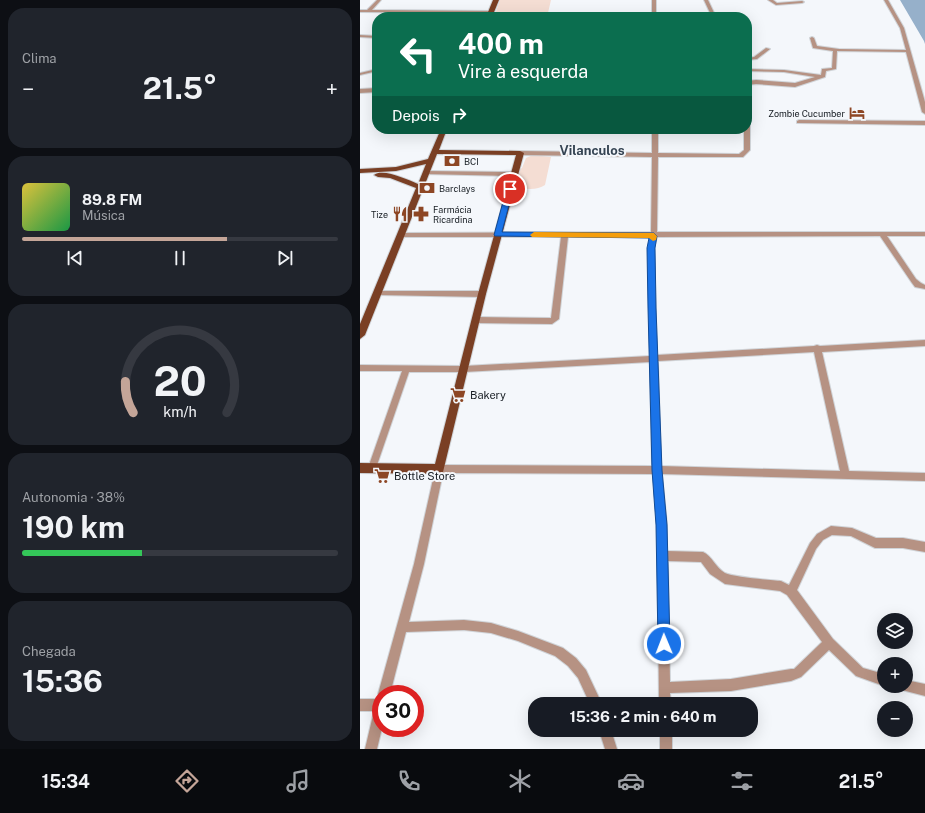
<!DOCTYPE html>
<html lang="pt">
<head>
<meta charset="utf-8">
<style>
	:root { --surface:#171b24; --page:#20242c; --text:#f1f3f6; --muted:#9ea1a6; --line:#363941; --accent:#c4a598 }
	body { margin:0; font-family:"Public Sans",sans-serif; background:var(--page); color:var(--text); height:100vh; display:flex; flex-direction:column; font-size:15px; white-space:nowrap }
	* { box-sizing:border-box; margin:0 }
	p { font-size:13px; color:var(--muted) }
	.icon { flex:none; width:22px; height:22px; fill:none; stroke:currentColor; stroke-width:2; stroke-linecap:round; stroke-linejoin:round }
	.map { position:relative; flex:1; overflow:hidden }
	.drawer { display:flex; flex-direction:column; gap:8px; padding:8px; background:#0d0f14; width:360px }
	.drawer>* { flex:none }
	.hud { position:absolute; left:12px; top:12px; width:380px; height:122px; border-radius:16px; box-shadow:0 4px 16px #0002; background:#0b6e4f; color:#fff; overflow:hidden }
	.buttons { position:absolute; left:517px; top:613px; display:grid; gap:8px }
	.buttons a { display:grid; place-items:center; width:36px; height:36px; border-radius:50%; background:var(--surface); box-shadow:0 4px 16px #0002; font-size:20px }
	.speed { position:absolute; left:12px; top:685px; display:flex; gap:8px; font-size:20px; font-weight:700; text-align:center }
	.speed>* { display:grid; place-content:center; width:52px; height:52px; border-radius:50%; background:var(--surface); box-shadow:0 4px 16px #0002; line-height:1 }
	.speed .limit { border:6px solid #d22; background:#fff; color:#111 }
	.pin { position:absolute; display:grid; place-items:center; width:34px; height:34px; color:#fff; margin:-17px; border:2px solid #fff; border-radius:50%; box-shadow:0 1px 4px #0007 }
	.me { position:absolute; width:44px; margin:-22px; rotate:359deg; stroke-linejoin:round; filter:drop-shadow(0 0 3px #0008) }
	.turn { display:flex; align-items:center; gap:14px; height:84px; padding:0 20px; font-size:18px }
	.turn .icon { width:52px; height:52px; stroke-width:2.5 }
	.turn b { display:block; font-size:28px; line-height:34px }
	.then { display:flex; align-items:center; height:38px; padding:0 20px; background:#0003; gap:8px; font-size:15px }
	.big { font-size:30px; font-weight:700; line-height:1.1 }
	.drawer .card { flex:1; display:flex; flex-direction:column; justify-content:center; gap:6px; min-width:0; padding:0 14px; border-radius:16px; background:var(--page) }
	.drawer .dial { align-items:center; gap:0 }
	.dial svg { height:104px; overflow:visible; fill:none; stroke:var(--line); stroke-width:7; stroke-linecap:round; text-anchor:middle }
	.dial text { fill:var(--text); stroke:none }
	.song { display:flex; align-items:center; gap:12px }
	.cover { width:48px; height:48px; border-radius:6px; background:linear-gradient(135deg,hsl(50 70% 55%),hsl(140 70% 35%)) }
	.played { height:4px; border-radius:2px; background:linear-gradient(90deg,var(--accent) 65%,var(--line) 65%) }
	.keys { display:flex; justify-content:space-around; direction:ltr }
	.heat { display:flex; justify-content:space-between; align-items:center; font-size:22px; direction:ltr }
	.charge { height:6px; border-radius:3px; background:linear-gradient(90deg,#34c759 38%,var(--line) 0) }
	.trip { position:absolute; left:168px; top:697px; width:230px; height:40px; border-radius:16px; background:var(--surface); box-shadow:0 4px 16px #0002; font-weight:700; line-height:40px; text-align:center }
	.tab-bar { display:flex; height:64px; justify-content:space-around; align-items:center; background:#090b0e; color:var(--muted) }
	.tab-bar .icon { width:28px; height:28px }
	.tab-bar .current { color:var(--accent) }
	.tab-bar b { font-size:18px; color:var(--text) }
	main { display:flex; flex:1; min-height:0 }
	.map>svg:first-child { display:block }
	.green { fill:#f4ddd3 }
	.water { fill:#96b0ca }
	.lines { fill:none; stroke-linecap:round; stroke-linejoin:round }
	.minor-casing { stroke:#d0d4d8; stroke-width:2 }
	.major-casing { stroke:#d0d4d8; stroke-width:2 }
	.minor { fill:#b69283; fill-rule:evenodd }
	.major { fill:#7a3f24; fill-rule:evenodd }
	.route { fill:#1a73e8; stroke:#114b97 }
	.slow { fill:#f59e0b }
	.labels { text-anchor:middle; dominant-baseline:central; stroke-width:4; stroke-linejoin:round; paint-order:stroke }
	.far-poi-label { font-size:9px; fill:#161c22; stroke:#f4f7fb; text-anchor:start }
	.poi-label { font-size:11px; fill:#161c22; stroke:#f4f7fb; text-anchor:start }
	.far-district-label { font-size:13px; font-weight:bold; fill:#354453; stroke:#f4f7fb }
</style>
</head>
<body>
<main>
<section class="drawer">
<div class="card"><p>Clima</p>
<div class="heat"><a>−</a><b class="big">21.5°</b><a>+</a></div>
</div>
<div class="card">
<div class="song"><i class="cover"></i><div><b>89.8 FM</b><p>Música</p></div></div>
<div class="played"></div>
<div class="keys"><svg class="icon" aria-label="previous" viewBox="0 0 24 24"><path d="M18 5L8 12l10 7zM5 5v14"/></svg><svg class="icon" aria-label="pause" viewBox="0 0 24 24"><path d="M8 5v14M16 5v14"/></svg><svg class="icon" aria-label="next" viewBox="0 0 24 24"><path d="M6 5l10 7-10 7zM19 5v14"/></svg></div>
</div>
<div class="card dial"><svg viewBox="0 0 100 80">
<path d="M14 69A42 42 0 1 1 86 69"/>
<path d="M14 69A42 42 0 0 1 8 45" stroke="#c4a598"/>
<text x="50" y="56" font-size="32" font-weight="700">20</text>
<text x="50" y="72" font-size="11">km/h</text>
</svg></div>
<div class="card"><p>Autonomia · 38%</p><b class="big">190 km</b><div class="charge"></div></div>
<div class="card"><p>Chegada</p><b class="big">15:36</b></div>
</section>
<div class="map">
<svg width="565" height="749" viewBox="0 0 565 749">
	<rect width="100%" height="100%" fill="#f4f7fb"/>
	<!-- green -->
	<path class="green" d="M 140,0 L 191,0 L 187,17 L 134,17 Z
		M 173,155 L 191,157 L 185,185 C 177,190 164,191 157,184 L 160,176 L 158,174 L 159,169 L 162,168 L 166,158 Z"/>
	<!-- water -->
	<path class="water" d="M 540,0 L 565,0 L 565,44 L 564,41 Z"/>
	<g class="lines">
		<defs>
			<path id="minor" d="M 17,0 L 21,0 L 12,10 L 131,11 L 133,12 L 131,13 L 0,12 L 0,10 L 7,10 Z
				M 292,0 L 296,0 L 296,17 L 292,17 Z
				M 344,0 L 348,0 L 356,17 L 352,17 Z
				M 408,0 L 413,0 L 417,3 L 442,1 L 444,2 L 442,3 L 416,5 Z
				M 524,0 L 528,0 L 544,28 L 565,102 L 565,114 L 562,112 L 546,52 L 477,51 L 476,69 L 466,71 L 465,77 L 435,87 L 396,84 L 387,85 L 387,81 L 396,80 L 435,83 L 455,77 L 424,72 L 387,71 L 387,69 L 424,70 L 461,75 L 462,69 L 472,68 L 473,51 L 453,48 L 450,38 L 452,37 L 454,38 L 457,46 L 479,49 L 546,50 L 540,28 Z
				M 0,35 L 17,36 L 17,38 L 0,37 Z
				M 406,48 L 410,49 L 397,59 L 387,60 L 387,58 L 394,57 Z
				M 17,69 L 17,71 L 0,75 L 0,73 Z
				M 17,88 L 17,92 L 0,93 L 0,89 Z
				M 387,109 L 390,111 L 390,150 L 383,157 L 298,157 L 297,232 L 565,232 L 565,236 L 527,236 L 556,279 L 561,283 L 565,285 L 565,289 L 555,287 L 552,283 L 520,236 L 297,237 L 294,248 L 297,355 L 454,346 L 457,345 L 460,346 L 565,340 L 565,346 L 462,352 L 489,471 L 565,473 L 565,481 L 302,474 L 307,525 L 307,551 L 343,552 C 352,556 356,568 365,573 C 373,577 410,580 421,581 L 429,585 L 450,543 L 457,534 L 471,526 L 492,528 L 516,538 L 543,538 L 565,542 L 565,552 L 543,548 L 515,548 L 491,536 L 472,535 L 463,540 L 456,549 L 437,590 L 473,639 L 503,668 L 524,674 L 524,686 L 496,676 L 469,650 L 441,677 L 431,681 L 371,691 L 310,693 L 311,704 L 299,704 L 297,525 L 293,474 L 83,473 L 64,564 L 49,622 L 104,620 L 131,623 L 158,631 L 203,648 L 216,658 L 226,670 L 242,704 L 230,704 L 218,678 L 208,666 L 195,656 L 158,641 L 131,633 L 104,630 L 46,632 L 30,694 L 21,694 L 21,698 L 20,698 L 18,694 L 54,564 L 76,466 L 79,465 L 292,466 L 290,362 L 104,372 L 49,372 L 16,468 L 15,471 L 12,472 L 9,471 L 8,468 L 42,371 L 0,371 L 0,365 L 104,366 L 290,356 L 288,248 L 291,237 L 208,237 L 199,319 L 192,324 L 116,323 L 112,320 L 116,317 L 191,318 L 201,237 L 41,237 L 38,235 L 41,233 L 291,232 L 292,157 L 160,155 L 157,153 L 160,151 L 292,153 L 292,129 L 298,129 L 298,153 L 379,154 L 384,150 L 384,129 L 387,129 ZM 454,352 L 480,471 L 301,466 L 298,361 ZM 308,561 L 341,562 L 350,574 L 365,584 L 420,591 L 427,595 L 462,642 L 434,669 L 431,669 L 371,679 L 310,682 Z
				M 439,120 L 565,121 L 565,125 L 437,123 L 437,121 Z
				M 66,171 L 154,172 L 157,174 L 154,176 L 64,174 L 64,172 Z
				M 15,291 L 122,291 L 126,294 L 122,297 L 18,295 L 14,293 Z
				M 546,680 L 565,684 L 565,696 L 542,690 L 540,686 L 546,686 Z
				M 0,699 L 21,699 L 22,728 L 17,749 L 5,749 L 14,711 L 0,711 Z
				M 239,730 L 251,730 L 257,749 L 245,749 Z
				M 300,730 L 312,730 L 312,749 L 300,749 Z"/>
			<path id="major" d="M 133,0 L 139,0 L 132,17 L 126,17 Z
				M 81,129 L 87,129 L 79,150 L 160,151 L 164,153 L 126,294 L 83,472 L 79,474 L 0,473 L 0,463 L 75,464 L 118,294 L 156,155 L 77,154 L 5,335 L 0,339 L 0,324 L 56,188 L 30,178 L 18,177 L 14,175 C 23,168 48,180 58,184 L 66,164 L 36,171 L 0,173 L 0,169 L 36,167 L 68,159 Z"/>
		</defs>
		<!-- minor casing -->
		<use href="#minor" class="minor-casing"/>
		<!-- major casing -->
		<use href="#major" class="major-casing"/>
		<!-- minor -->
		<use href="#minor" class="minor"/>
		<!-- major -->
		<use href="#major" class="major"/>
	</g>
	<!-- route -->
	<path class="route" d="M 147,187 L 153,189 L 142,232 L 294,233 L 297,236 L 295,248 L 296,308 L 302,470 L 307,525 L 310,644 L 308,649 L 304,650 L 299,649 L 298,644 L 296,525 L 292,470 L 288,308 L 287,248 L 289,238 L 135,236 L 134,235 Z"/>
	<!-- slow -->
	<path class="slow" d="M 174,232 L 294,233 L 297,236 L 296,240 L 293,241 L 289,238 L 172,237 L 170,235 Z"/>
	<!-- icons -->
	<defs>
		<symbol id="hotel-bare" viewBox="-9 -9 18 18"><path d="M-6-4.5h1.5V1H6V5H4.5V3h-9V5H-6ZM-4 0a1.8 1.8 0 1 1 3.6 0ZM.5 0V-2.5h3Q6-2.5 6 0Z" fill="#8d4624" stroke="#f4f7fb" stroke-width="2.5" paint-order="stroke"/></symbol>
		<symbol id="bank-bare" viewBox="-9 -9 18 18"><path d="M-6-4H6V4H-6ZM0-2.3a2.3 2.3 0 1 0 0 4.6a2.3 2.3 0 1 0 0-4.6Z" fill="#8d4624" stroke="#f4f7fb" stroke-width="2.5" paint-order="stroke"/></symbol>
		<symbol id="restaurant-bare" viewBox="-9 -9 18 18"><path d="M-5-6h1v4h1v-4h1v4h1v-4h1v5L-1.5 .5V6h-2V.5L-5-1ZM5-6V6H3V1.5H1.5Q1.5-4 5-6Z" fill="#8d4624" stroke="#f4f7fb" stroke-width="2.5" paint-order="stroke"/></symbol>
		<symbol id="pharmacy-bare" viewBox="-9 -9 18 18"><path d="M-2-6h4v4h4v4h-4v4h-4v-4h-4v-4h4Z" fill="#8d4624" stroke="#f4f7fb" stroke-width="2.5" paint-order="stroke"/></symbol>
		<symbol id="supermarket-bare" viewBox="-9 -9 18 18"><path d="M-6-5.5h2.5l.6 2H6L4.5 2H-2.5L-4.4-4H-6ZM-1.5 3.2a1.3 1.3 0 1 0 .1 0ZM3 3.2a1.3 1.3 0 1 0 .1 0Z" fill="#8d4624" stroke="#f4f7fb" stroke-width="2.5" paint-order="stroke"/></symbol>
	</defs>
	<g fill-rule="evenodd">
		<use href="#hotel-bare" x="486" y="102" width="22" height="22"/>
		<use href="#bank-bare" x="81" y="150" width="22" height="22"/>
		<use href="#bank-bare" x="56" y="177" width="22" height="22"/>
		<use href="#restaurant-bare" x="29" y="203" width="22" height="22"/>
		<use href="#pharmacy-bare" x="50" y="203" width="22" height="22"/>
		<use href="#supermarket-bare" x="87" y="384" width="22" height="22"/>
		<use href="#supermarket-bare" x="11" y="465" width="22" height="22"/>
	</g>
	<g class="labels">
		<!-- far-poi labels -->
		<g class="far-poi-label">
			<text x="485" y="113" text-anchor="end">Zombie Cucumber</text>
			<text x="104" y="161">BCI</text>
			<text x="79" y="188">Barclays</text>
			<text x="73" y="209">Farmácia<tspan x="73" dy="10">Ricardina</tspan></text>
			<text x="28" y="214" text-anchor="end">Tize</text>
		</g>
		<!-- poi labels -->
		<g class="poi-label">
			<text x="110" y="395">Bakery</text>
			<text x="34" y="476">Bottle Store</text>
		</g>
		<!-- far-district labels -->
		<g class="far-district-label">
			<text x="232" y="150">Vilanculos</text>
		</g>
	</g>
</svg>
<div class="buttons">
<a><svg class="icon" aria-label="layers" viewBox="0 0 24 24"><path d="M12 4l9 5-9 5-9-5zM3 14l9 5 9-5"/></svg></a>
<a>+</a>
<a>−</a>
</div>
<div class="speed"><div class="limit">30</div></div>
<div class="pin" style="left:150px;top:189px;background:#d93025"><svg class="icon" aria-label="arrive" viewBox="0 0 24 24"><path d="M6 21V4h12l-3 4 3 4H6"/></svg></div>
<svg class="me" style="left:304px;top:644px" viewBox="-20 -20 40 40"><circle r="17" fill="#1a73e8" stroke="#fff" stroke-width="3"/><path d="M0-11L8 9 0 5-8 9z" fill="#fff"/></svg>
<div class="trip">15:36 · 2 min · 640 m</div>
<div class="hud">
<div class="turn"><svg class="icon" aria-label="left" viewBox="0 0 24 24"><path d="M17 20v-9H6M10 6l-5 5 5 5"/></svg><div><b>400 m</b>Vire à esquerda</div></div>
<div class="then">Depois<svg class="icon" aria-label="right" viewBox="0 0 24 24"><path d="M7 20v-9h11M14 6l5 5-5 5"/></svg></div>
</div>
</div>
</main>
<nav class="tab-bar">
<b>15:34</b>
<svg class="icon current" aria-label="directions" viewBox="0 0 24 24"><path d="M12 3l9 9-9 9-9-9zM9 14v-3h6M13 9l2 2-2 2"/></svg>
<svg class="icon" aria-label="music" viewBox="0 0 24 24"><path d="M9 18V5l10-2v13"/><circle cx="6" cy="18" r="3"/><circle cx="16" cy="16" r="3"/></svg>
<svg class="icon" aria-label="phone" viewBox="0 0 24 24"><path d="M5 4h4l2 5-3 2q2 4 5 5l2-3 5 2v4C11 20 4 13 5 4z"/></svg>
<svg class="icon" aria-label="climate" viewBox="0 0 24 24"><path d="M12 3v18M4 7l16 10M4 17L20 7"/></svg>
<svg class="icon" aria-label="car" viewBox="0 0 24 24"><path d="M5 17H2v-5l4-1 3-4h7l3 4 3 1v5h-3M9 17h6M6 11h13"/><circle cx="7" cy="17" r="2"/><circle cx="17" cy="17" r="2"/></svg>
<svg class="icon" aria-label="filters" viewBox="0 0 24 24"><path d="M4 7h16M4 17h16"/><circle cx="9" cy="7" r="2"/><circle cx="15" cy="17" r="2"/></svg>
<b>21.5°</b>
</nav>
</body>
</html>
